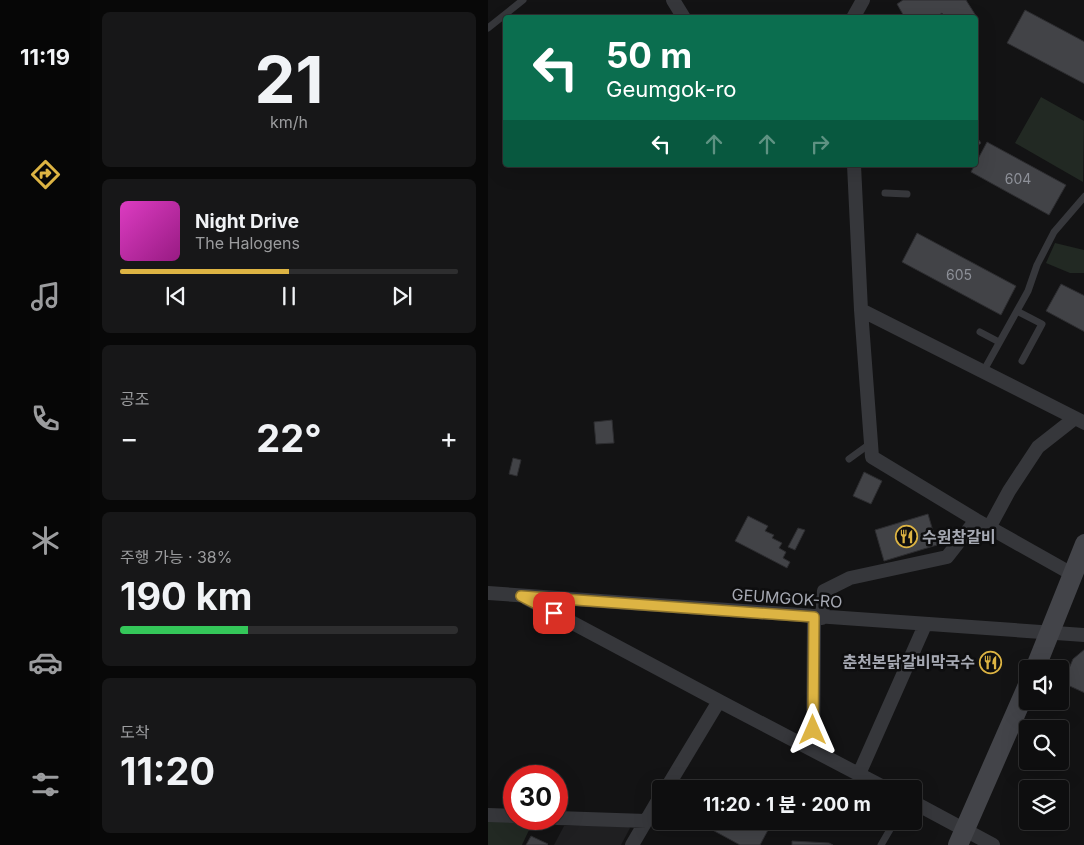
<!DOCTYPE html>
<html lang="ko">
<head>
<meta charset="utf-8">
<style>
	:root { --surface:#0e0e0f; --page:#171718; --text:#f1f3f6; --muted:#9b9c9e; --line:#2e2e2f; --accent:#ddb443 }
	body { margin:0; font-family:Inter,"Noto Sans KR",sans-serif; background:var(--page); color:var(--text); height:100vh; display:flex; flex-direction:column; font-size:19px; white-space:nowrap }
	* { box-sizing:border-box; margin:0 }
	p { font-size:16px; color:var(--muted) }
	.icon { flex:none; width:28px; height:28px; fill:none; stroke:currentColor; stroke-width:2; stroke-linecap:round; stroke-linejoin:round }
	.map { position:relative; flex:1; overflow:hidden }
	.side { display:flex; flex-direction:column; gap:12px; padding:12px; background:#080808; width:398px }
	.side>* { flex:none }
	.banner { position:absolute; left:15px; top:15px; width:475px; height:152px; border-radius:5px; box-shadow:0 5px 20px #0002,0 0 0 1px var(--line); background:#0b6e4f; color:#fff; overflow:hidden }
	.fabs { position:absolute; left:531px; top:660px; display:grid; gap:10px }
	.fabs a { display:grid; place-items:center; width:50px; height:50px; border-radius:5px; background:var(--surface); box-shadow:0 5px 20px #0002,0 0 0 1px var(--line); font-size:25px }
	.speed { position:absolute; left:15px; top:765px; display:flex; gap:10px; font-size:25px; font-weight:700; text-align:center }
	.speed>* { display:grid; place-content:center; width:65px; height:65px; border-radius:50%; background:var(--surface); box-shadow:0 5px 20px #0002,0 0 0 1px var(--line); line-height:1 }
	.speed .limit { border:8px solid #d22; background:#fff; color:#111 }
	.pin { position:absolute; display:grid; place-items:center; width:42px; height:42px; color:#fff; margin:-21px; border-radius:10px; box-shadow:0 2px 8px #0006 }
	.me { position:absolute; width:55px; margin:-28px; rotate:0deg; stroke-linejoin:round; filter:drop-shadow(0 0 4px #0008) }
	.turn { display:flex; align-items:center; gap:18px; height:105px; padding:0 20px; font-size:22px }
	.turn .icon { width:65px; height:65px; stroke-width:2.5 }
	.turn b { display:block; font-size:35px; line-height:42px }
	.lanes { display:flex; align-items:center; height:48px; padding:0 20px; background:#0003; justify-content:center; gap:25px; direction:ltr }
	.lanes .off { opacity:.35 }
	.big { font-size:38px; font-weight:700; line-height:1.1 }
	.side .widget { flex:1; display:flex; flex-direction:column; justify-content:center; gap:8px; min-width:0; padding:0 18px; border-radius:8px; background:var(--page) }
	.side .dial { align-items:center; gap:0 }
	.dial b { font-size:65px; line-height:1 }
	.song { display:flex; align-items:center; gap:15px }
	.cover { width:60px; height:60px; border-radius:8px; background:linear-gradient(135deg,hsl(310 70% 55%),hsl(310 70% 35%)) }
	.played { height:5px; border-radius:2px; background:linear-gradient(90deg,var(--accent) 50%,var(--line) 50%) }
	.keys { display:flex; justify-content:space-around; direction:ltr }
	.heat { display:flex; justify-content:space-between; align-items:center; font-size:28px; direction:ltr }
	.charge { height:8px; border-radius:4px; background:linear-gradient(90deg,#34c759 38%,var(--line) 0) }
	.trip { position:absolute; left:164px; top:780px; width:270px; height:50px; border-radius:5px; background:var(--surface); box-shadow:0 5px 20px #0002,0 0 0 1px var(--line); font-weight:700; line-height:50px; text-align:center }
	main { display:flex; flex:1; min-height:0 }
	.menu { display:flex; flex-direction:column; width:90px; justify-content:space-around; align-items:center; background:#060606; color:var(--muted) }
	.menu .icon { width:35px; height:35px }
	.menu .active { color:var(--accent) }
	.menu b { font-size:22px; color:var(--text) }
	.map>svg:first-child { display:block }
	.built { fill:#1f1f21 }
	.green { fill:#222923 }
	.building { fill:#424347; stroke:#2d2d30 }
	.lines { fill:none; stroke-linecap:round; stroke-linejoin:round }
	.lane { stroke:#36373b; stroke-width:7 }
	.street { stroke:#36373b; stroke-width:14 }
	.secondary { stroke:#434449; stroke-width:20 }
	.route-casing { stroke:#90752c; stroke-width:12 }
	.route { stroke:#ddb443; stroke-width:9 }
	.labels { text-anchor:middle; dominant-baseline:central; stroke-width:5; stroke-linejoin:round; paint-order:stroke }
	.number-label { font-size:14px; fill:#8d9098 }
	.poi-label { font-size:16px; font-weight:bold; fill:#a6a9b3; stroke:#0e0e0f; text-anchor:start }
	.street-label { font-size:16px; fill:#a6a9b3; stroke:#0e0e0f }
</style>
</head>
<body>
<main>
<nav class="menu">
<b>11:19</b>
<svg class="icon active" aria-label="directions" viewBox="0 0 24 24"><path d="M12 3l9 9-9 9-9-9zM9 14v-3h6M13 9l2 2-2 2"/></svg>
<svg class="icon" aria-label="music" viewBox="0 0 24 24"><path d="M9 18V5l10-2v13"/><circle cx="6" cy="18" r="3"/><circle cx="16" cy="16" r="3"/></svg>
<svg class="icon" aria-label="phone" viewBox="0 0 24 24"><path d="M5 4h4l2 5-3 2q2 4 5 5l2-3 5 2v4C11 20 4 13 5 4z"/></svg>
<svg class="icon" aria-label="climate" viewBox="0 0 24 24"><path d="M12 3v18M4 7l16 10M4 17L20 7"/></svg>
<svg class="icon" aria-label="car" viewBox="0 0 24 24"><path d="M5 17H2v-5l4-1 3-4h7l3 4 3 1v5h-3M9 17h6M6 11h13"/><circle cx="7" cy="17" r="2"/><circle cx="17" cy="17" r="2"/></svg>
<svg class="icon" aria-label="filters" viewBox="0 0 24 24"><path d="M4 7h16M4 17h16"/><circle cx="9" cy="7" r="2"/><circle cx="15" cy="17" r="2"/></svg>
</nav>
<section class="side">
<div class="widget dial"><b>21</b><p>km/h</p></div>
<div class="widget">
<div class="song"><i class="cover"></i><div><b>Night Drive</b><p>The Halogens</p></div></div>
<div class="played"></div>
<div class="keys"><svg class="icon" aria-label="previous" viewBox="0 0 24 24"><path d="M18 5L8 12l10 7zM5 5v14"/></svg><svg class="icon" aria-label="pause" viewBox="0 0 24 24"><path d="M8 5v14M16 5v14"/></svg><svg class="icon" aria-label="next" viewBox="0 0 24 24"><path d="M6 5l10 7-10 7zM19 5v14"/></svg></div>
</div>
<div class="widget"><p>공조</p>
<div class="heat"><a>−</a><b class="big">22°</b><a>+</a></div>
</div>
<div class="widget"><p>주행 가능 · 38%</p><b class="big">190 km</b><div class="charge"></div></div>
<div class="widget"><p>도착</p><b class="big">11:20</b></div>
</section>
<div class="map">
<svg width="597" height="845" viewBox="0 0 597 845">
	<rect width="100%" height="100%" fill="#131314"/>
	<!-- built -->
	<path class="built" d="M 140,825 L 142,828 L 133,845 L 66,845 L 76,826 Z"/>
	<!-- green -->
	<path class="green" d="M 553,97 L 596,121 L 595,182 L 527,143 Z
		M 567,243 L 596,250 L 596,273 L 582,273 L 558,263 Z
		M 0,819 L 37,822 L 41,830 L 34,845 L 0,845 Z"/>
	<!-- building -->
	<path class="building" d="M 415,0 L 478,0 L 490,19 L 488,21 L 488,18 L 457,18 L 454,13 L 447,18 L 417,18 L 409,4 Z
		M 537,10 L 597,42 L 597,84 L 519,43 Z
		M 488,136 L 493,143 L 488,147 Z
		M 499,142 L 578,185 L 561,215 L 483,172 Z
		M 429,233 L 528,286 L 513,315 L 414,262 Z
		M 573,284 L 597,296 L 597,332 L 558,311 Z
		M 124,420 L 126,443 L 108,444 L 106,422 Z
		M 25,458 L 33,460 L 29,476 L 21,474 Z
		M 376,472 L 394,481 L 383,504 L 365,496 Z
		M 440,514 L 449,545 L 396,561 L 387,530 Z
		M 260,516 L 280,526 L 277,531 L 286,535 L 284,538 L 294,543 L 291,548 L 298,552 L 295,558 L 302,562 L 299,568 L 247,541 Z
		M 310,528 L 317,530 L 307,550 L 300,547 Z
		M 597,649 L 597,693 L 575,683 L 585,659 Z
		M 208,821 L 263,821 L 280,830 L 272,845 L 252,845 Z
		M 43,836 L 60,844 L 59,845 L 38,845 Z
		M 304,841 L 341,843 L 345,845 L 304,845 Z"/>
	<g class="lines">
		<!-- lane -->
		<path class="lane" d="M 0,28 L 35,0
			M 397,193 L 419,194
			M 529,311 L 554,324 L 534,361
			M 492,332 L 511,342
			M 495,372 L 540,291 L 549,265 L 566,232 L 597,196
			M 361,459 L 383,443
			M 393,845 L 407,821"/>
		<!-- street -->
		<path class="street" d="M 185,0 L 196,18
			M 365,18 L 375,0
			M 366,165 L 373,310 L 384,457 L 488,520 L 584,574
			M 373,310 L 597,423
			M 501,528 L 521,491 L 550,447 L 587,418
			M 0,593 L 597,635
			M 38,598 L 231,701
			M 334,618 L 336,591 L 362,578 L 459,557 L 488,520
			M 325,749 L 326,617
			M 371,774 L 437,625
			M 178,789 L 231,701 L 399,789
			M 425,802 L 505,845
			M 0,815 L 26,816
			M 69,818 L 158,821
			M 144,845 L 172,797"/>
		<!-- secondary -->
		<path class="secondary" d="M 547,669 L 597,544
			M 470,845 L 540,685"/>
	</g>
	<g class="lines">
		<defs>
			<path id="route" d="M 66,613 L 33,596 L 326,617 L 325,730"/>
		</defs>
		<!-- route casing -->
		<use href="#route" class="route-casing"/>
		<!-- route -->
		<use href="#route" class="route"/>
	</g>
	<!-- icons -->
	<defs>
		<symbol id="restaurant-ring" viewBox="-11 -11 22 22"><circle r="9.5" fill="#0e0e0f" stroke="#ddb443" stroke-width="1.5"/><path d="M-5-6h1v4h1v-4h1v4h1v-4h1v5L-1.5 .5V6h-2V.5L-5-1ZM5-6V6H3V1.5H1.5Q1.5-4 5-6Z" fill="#ddb443"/></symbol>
	</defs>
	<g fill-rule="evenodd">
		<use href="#restaurant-ring" x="406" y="524" width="25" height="25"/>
		<use href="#restaurant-ring" x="490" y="650" width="25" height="25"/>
	</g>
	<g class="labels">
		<!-- number labels -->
		<g class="number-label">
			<text x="530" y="178">604</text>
			<text x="471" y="274">605</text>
		</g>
		<!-- poi labels -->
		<g class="poi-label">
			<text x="434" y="537">수원참갈비</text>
			<text x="487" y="662" text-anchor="end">춘천본닭갈비막국수</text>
		</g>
		<!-- street labels -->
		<g class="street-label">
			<text transform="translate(299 598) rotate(4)">GEUMGOK-RO</text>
		</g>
	</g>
</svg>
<div class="fabs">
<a><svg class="icon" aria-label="sound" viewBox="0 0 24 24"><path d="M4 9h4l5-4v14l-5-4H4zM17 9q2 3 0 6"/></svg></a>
<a><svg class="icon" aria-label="search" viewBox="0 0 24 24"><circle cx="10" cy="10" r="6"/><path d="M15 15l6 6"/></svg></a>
<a><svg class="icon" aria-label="layers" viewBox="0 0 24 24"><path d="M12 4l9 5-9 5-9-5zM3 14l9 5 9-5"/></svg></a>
</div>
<div class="speed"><div class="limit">30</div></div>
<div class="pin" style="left:66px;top:613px;background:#d93025"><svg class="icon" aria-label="arrive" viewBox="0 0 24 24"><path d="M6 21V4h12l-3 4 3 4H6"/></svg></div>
<svg class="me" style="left:325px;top:730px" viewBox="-20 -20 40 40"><path d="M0-17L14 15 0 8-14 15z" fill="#ddb443" stroke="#fff" stroke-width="4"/></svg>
<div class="trip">11:20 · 1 분 · 200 m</div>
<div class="banner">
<div class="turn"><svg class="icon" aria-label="left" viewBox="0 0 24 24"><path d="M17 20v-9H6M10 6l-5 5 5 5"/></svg><div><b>50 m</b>Geumgok-ro</div></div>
<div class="lanes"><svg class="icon" aria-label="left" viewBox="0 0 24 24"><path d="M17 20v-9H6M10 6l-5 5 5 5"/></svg><svg class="icon off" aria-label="ahead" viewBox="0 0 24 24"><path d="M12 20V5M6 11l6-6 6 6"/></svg><svg class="icon off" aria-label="ahead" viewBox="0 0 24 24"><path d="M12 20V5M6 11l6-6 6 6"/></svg><svg class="icon off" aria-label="right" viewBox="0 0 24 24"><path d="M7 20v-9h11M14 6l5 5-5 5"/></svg></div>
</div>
</div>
</main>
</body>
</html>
